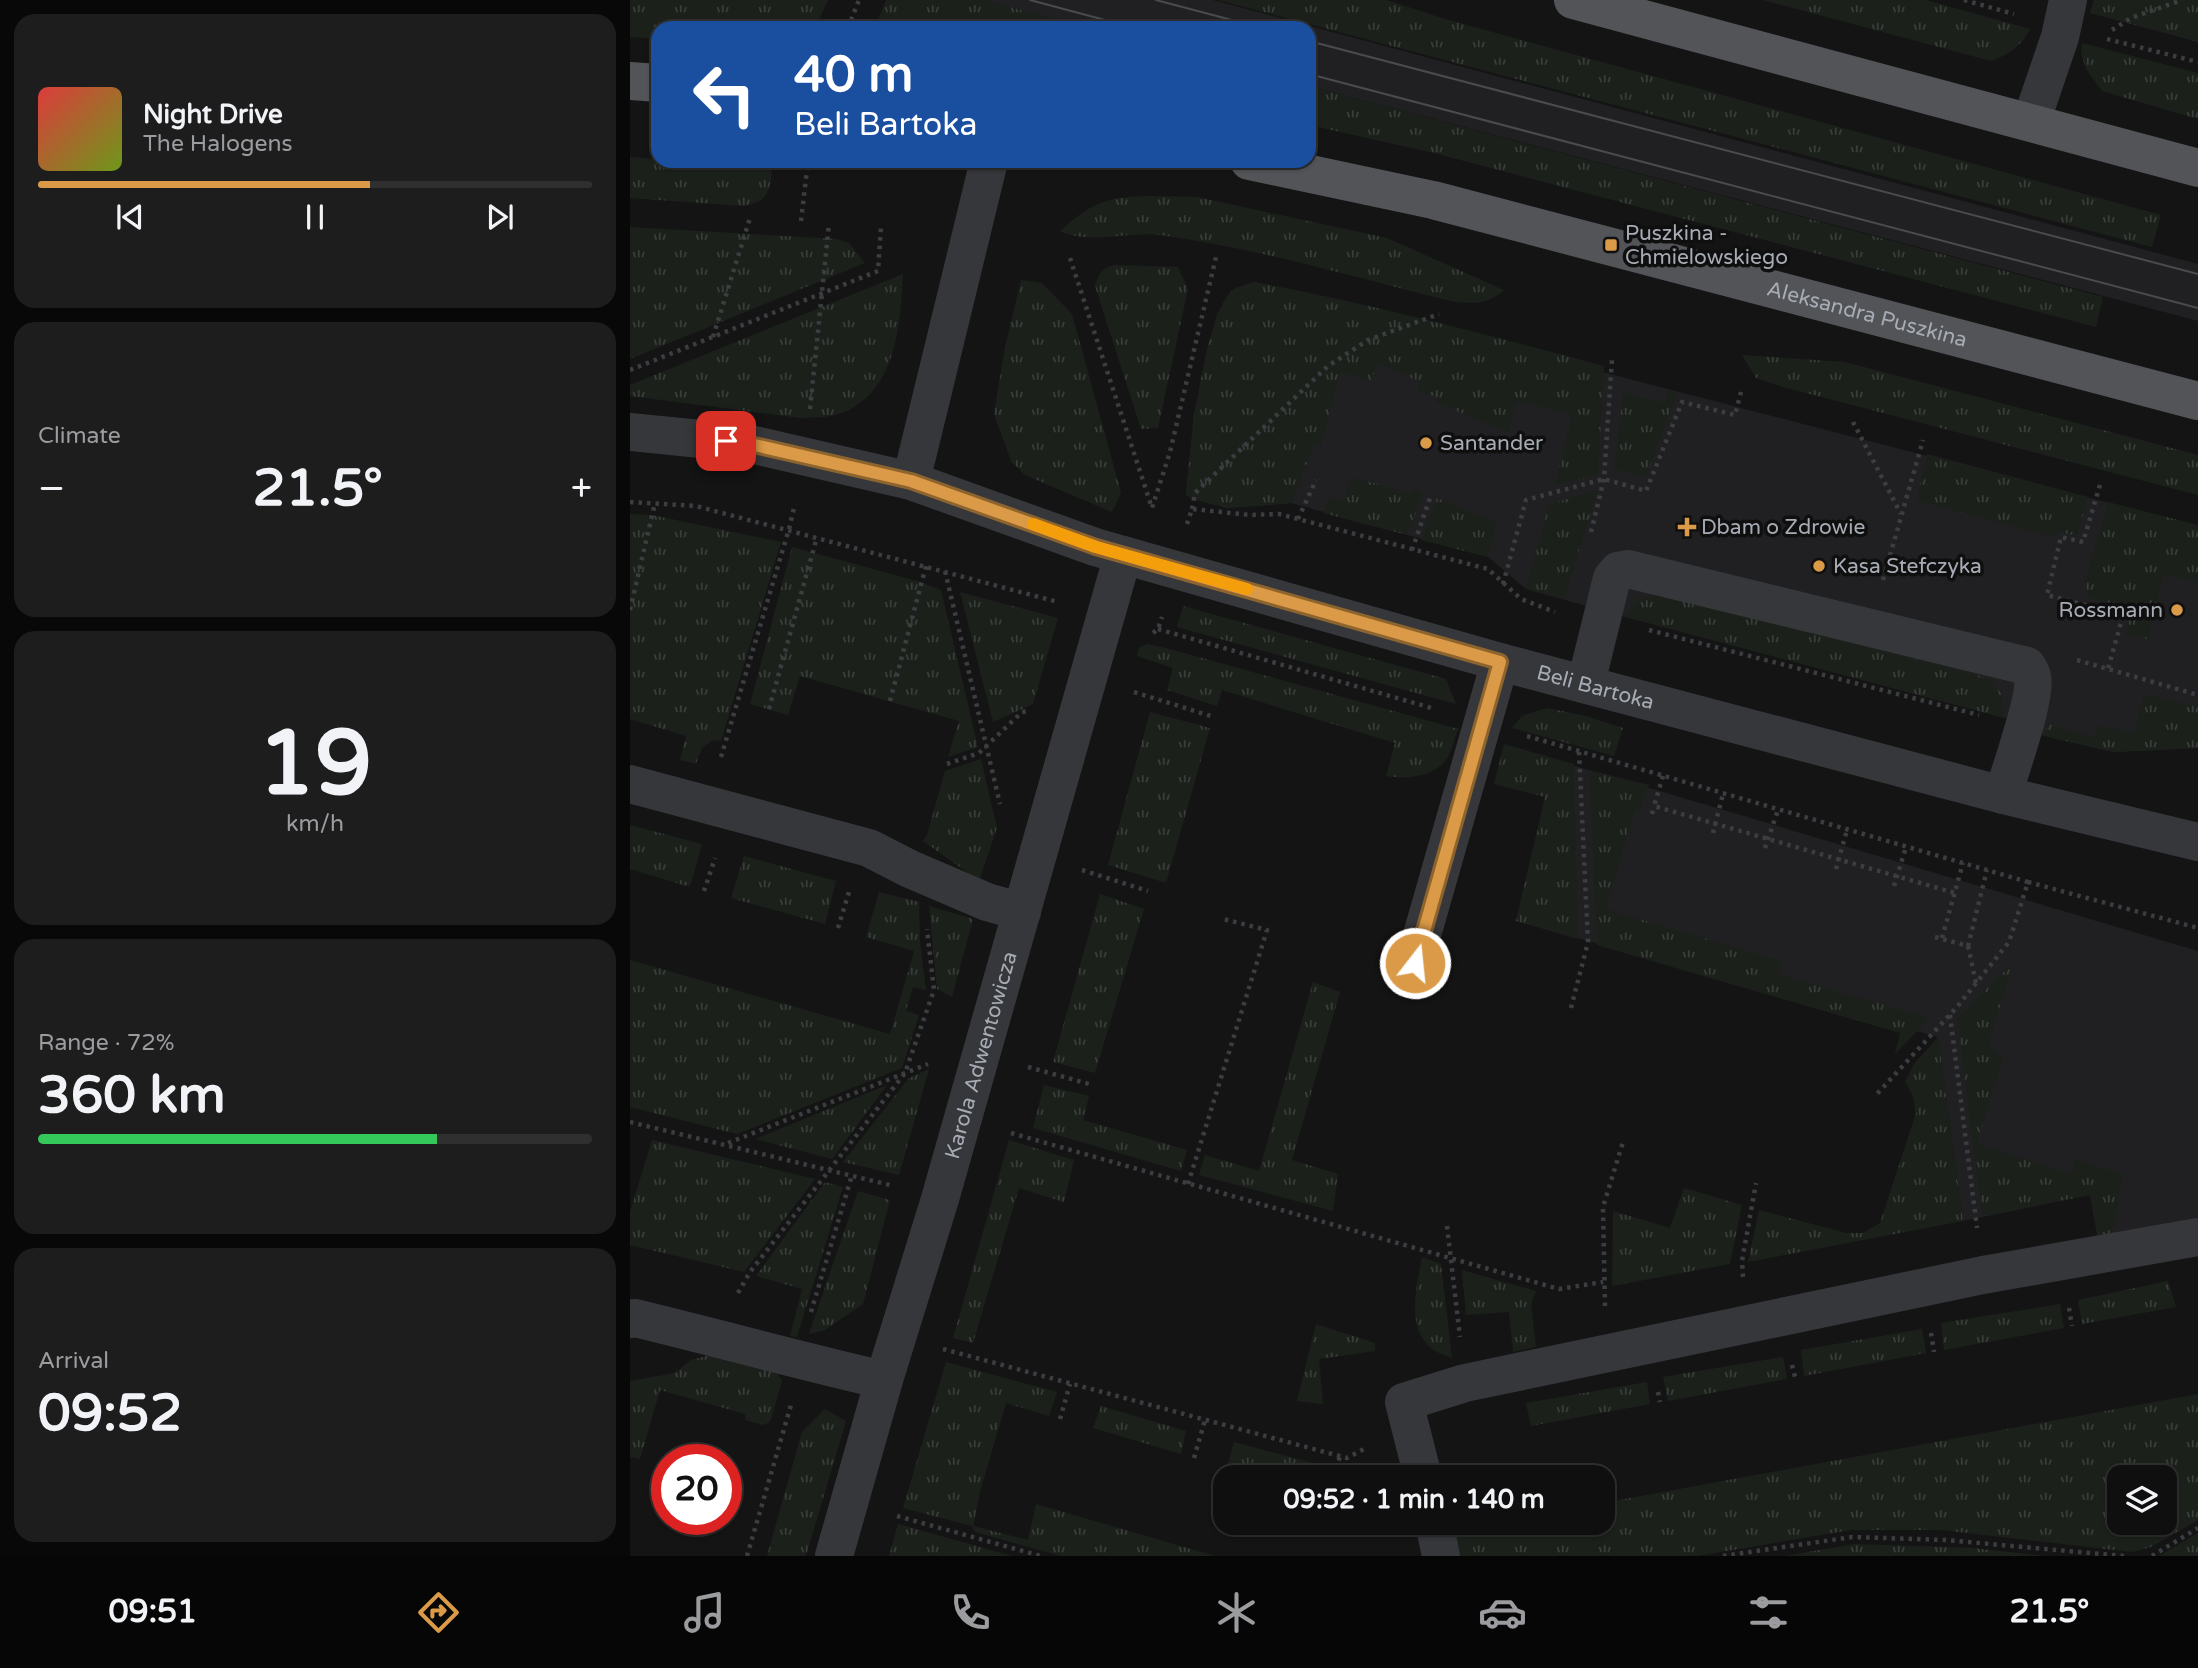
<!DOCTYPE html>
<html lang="en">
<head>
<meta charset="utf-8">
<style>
	:root { --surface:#0f0f10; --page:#1d1d1e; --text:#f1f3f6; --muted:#9b9c9f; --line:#2f2f30; --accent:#da9a47 }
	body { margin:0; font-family:"Varela Round",sans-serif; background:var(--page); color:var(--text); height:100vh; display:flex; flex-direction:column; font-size:26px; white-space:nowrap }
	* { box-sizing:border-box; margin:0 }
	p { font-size:23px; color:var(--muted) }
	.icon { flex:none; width:38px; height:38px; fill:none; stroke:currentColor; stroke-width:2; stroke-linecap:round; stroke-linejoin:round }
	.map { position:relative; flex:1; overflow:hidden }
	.panel { display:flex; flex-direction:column; gap:14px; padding:14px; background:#080809; width:630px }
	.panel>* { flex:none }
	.guide { position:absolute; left:21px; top:21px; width:665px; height:147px; border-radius:21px; box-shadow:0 2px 5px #0004,0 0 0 2px var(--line); background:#1a4fa0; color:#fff; overflow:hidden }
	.fabs { position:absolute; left:1477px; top:1465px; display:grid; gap:14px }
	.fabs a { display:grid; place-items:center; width:70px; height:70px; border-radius:14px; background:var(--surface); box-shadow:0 2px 5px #0004,0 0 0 2px var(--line); font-size:35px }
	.speed { position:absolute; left:21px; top:1444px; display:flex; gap:14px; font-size:35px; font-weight:700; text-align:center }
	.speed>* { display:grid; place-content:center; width:91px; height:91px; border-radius:50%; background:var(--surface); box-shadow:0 2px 5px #0004,0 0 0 2px var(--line); line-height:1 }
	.speed .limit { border:10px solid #d22; background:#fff; color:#111 }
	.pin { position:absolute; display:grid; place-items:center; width:60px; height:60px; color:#fff; margin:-30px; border-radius:14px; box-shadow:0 4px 10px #0006 }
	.me { position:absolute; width:77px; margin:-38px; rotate:16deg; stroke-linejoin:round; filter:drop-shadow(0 0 5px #0008) }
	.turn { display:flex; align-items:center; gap:24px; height:147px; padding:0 28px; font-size:32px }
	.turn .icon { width:91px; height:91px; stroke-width:2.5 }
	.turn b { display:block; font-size:49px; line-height:60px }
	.big { font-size:52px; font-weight:800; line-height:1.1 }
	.panel .card { flex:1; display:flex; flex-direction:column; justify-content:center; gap:10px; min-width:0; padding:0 24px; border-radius:21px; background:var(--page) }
	.panel .dial { align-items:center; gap:0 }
	.dial b { font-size:91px; line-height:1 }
	.song { display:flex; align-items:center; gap:21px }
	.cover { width:84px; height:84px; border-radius:10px; background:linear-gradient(135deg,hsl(0 70% 55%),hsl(80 70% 35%)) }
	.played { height:7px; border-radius:4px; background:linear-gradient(90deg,var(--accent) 60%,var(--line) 60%) }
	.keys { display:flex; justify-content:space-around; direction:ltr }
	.heat { display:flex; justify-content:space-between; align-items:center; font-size:38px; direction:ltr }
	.charge { height:10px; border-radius:5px; background:linear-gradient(90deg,#34c759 72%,var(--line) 0) }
	.trip { position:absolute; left:583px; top:1465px; width:402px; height:70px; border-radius:21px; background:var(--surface); box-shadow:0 2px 5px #0004,0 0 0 2px var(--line); font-weight:800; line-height:70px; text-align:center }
	.menu { display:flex; height:112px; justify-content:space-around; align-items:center; background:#060606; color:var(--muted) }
	.menu .icon { width:49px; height:49px }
	.menu .current { color:var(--accent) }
	.menu b { font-size:32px; color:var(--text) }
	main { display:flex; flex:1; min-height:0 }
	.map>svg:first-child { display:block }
	.built { fill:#202022 }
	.grass { fill:url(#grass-tufts); fill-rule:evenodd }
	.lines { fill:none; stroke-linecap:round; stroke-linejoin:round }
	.path { stroke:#3c3d41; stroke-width:4.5; stroke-dasharray:3.5 5; stroke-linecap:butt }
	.minor { stroke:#35373a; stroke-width:38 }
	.major { stroke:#525458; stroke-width:38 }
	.tram { stroke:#494b4f; stroke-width:2 }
	.route-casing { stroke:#8e642e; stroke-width:18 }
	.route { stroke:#da9a47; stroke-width:12 }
	.slow { stroke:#f59e0b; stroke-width:12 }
	.poi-dot { fill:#da9a47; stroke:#0f0f10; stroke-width:2.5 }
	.labels { text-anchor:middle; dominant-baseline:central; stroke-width:7; stroke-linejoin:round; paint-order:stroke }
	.poi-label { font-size:21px; fill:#a7acb4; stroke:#0f0f10; text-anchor:start }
	.street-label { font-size:21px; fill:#a7acb4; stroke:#0f0f10 }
</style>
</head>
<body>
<main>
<section class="panel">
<div class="card">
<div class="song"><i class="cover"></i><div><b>Night Drive</b><p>The Halogens</p></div></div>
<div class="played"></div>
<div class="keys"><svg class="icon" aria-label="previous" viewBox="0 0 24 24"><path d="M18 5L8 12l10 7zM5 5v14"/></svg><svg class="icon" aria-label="pause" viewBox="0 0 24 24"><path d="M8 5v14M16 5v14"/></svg><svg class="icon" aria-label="next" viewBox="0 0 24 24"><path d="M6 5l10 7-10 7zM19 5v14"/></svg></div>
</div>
<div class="card"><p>Climate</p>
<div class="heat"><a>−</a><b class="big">21.5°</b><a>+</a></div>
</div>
<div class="card dial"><b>19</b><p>km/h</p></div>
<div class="card"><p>Range · 72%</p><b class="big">360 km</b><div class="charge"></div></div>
<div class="card"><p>Arrival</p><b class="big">09:52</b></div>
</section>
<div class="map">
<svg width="1568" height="1556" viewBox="0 0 1568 1556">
	<defs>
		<pattern id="grass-tufts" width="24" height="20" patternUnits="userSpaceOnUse" patternTransform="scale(1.75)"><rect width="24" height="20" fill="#1b201b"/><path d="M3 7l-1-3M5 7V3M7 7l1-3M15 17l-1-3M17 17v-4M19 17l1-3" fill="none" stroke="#393e3a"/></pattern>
	</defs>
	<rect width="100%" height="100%" fill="#141415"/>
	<!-- built -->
	<path class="built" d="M 353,0 L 583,0 L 1568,264 L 1568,321 L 679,86 L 679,28 L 458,28 Z
		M 624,282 L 1568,526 L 1568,748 L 1484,752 L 1414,736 L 1375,718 L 992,616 L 896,589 L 858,557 L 661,503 L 597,508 L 566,500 L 556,495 L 564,413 L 587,314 L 603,290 Z
		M 925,760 L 1568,951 L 1568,1221 L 1468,1240 L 1460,1195 L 1333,1221 L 1308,1037 L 886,921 Z"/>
	<!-- grass -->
	<path class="grass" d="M 0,0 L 198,0 L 185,28 L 28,28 L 28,39 L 0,37 Z
		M 256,0 L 353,0 L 458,28 L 245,28 Z
		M 588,0 L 757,0 L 815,19 L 1531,215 L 1522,247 Z
		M 1133,0 L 1296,0 L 1400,29 C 1391,46 1380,54 1361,61 Z
		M 1464,0 L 1568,0 L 1568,42 L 1460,13 Z
		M 1452,43 L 1568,73 L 1568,119 L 1472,91 L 1456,69 L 1451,53 Z
		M 679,86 L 1473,297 L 1466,327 L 804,153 L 679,125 Z
		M 0,157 L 142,168 C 140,190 139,202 113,206 L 0,198 Z
		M 521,196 L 567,197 L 757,238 L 874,290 C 858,305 841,304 821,301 C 726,278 627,248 530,235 C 500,231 458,245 430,231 C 464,201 477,197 521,196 Z
		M 0,227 L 207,239 L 219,243 L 235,263 L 0,359 Z
		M 485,265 L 548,267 L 558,289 L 528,428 L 511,429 L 465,286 C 469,273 472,268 485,265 Z
		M 273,274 C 270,322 268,384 219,410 C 204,418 186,417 170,418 L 0,396 L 0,385 Z
		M 391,280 L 412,283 L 442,314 L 491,493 L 482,512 L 395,475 L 381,461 L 364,414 L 375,347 Z
		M 624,282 C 742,304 858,335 974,366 L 968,475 L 925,485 L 942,414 L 886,401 L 878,432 L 805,402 L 805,396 L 787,392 L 790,382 L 748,363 L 741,380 L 710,372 L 691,446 L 684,445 L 661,503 C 624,506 590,512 556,495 C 560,454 573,314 603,290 C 609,286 618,284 624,282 Z
		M 1112,355 L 1215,362 L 1568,455 L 1568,495 L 1153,387 L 1126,378 Z
		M 1038,390 L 1047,394 L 1016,477 L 984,469 L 993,392 L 1034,403 Z
		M 1297,454 L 1458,497 L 1447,536 L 1427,531 L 1425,538 L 1291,502 L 1287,498 Z
		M 721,477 L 780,493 L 782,488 L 794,493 L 777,535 L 693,513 L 699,496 L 714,501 Z
		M 968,489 L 934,599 L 896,589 L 919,505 Z
		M 807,498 L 867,523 L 858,557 L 791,540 Z
		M 1478,502 L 1568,525 L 1568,582 L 1534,574 L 1518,639 L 1496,634 L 1501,610 L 1458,597 L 1455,581 Z
		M 0,514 L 22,515 L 151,542 L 91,741 L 83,740 L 72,748 L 66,764 L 50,760 L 56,736 L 0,719 Z
		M 162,547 L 287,581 L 311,590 L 348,747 L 318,757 L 329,721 L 170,676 L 158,715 L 120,704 Z
		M 330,592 L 428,618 L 403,704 L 363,722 Z
		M 1036,594 L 1357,678 L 1372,694 L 1375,718 L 992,616 L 1012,597 Z
		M 553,606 L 816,679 L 826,704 L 547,627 Z
		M 517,644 L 536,648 L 828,729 C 824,739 822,753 815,761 C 801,778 775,779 756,776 L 765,743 L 592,690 L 587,706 L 537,690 L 543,668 L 507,656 L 509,648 Z
		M 1514,694 L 1568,707 L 1568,748 L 1484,752 L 1414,736 L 1418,724 L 1465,737 L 1468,725 L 1504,733 Z
		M 917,708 L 956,716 L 993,728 L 984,756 L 882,728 L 892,716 Z
		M 520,712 L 580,728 L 536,883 L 478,865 Z
		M 874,744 L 944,764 L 948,939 L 886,921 L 915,797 L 864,784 Z
		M 351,759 L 367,828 L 349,881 L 293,841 L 297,835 L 315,771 Z
		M 959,770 L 1019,785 L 1010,811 L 1005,810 L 976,909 L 1151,961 L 1147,974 L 1300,1018 L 1265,1054 L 1270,1033 L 967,945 Z
		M 0,825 L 72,844 L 60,887 L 0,869 Z
		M 114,856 L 206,881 L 195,924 L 101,898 Z
		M 249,892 L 289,902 L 290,942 L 296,990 L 283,987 L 276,1011 L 289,1015 L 272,1068 L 107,1134 L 0,1107 L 0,960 L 260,1034 L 284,951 L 236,937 Z
		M 470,894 L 514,909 L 465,1073 L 423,1062 Z
		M 299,906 L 343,919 L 322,997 L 307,989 Z
		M 1383,963 L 1359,1043 L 1364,1051 L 1374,1055 L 1347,1144 L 1441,1174 L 1445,1159 L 1493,1175 L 1482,1238 L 1469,1240 L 1460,1195 L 1352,1216 L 1327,1018 Z
		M 683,982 L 710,992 L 662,1160 L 708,1174 L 703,1211 L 569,1175 L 575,1155 L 629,1171 Z
		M 1308,1037 L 1333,1221 L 1118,1262 L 1129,1210 L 1216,1233 L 1233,1233 L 1250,1223 L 1286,1113 L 1283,1096 L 1275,1082 L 1284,1064 Z
		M 299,1069 L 269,1175 L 213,1162 L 279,1078 Z
		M 257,1085 L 202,1159 L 125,1139 Z
		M 414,1085 L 459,1096 L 453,1120 L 557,1150 L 551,1171 L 403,1128 Z
		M 22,1140 L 185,1179 L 114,1272 L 0,1245 L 0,1212 Z
		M 379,1140 L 444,1160 L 434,1202 L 389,1188 L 343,1343 L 323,1338 Z
		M 195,1182 L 213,1187 L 167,1337 L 160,1336 L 172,1289 L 126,1276 Z
		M 1054,1188 L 1112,1205 L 1100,1264 L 982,1286 L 983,1211 L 1040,1228 Z
		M 228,1191 L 260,1200 L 233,1304 L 195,1330 L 179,1334 Z
		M 792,1257 L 811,1264 L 822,1358 C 816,1355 807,1353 802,1349 C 775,1327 787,1285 792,1257 Z
		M 832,1270 L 906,1291 L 901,1304 L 906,1347 L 883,1352 L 879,1312 L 836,1315 Z
		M 1538,1281 L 1546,1307 L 1452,1324 L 1448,1300 Z
		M 1430,1304 L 1434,1328 L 1314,1350 L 1311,1323 Z
		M 686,1324 L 745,1343 L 745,1351 L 689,1359 L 693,1404 L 667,1401 Z
		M 1292,1329 L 1296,1353 L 1174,1376 L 1171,1350 Z
		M 80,1355 L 147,1372 L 152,1381 L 140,1422 L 133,1425 L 115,1420 L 115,1414 L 30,1390 L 10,1459 L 0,1457 L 0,1381 L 45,1373 L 61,1360 Z
		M 1153,1357 L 1157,1379 L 1038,1401 L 1033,1377 Z
		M 316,1362 L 427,1392 L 419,1416 L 376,1403 L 351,1488 L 343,1526 L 398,1540 L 406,1504 L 585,1556 L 431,1556 L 345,1532 L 342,1526 L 273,1508 Z
		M 1017,1382 L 1020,1404 L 901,1426 L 896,1403 Z
		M 1568,1394 L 1568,1520 L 1521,1547 L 1502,1552 L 1311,1530 L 1221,1530 L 1067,1556 L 821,1556 L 819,1532 L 868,1523 L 973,1522 L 973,1503 ZM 1489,1477 L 1535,1477 L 1535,1522 L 1489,1522 Z
		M 471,1406 L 556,1431 L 551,1454 L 463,1428 Z
		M 195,1409 L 216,1421 L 176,1556 L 137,1556 L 172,1432 Z
		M 604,1442 L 694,1466 L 691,1477 L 631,1477 L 597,1467 Z
		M 268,1524 L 382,1556 L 259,1556 Z
		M 1568,1533 L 1568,1556 L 1529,1556 Z
		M 1224,1544 L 1342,1548 L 1415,1556 L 1155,1556 Z"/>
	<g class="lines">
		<!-- path -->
		<path class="path" d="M 1334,0 L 1384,14
			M 218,28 L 229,0
			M 1482,30 L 1501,18 L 1552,0
			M 1477,39 L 1568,62
			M 171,221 L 177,170
			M 440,258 L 522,508 L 540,452 L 586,257
			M 83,337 L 120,218
			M 0,370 L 248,271 L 251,227
			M 180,409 L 199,224
			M 1223,422 L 1271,514
			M 1470,485 L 1453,542 L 1431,537 L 1417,595 L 1493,615 L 1478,669
			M 0,502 L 66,506 L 428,602
			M 562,509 L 565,493 L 698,366 L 738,340 L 809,314
			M 668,519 L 686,480
			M 557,524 L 562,509 L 620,515 L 649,514 L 858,569 L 891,599 L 925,612
			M 961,532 L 974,479 L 982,359
			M 782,550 L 801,495
			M 315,571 L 370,804
			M 1253,580 L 1293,440
			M 873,584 L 896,500 L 974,479 L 1016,491 L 1052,402 L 1105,415 L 1111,392
			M 0,610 L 25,503
			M 528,629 L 805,709
			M 1019,630 L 1349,715
			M 523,633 L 528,629 L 532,617
			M 1447,660 L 1568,695
			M 504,692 L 584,717
			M 260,701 L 296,566
			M 139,709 L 187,537
			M 897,736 L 1398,882 L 1379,942 L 1327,1007 L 1246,1095
			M 91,757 L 159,529 L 165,504
			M 317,764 L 349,753 L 392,712 L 399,711
			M 1033,776 L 1024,806 L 1325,893
			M 1022,814 L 1024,806
			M 1083,833 L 1093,794
			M 1135,848 L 1148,810
			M 1206,869 L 1217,830
			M 452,870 L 518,891
			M 1398,882 L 1568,928
			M 1264,886 L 1276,847
			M 74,891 L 85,858
			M 208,928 L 219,892
			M 1305,937 L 1338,946 L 1357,870
			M 1312,938 L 1333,863
			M 1338,946 L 1346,983
			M 941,1008 L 958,942 L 949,752
			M 1320,1015 L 1347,1228
			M 398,1067 L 463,1085
			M 0,1122 L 264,1186
			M 381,1133 L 929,1289 L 973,1282
			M 98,1143 L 298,1064
			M 558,1184 L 637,930 L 593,919
			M 817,1226 L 830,1337
			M 1113,1277 L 1112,1261 L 1126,1183
			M 108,1293 L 120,1272 L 275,1073 L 304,990 L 297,929
			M 975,1306 L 973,1207 L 993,1142
			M 1439,1308 L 1442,1326
			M 181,1312 L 222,1175
			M 1301,1333 L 1304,1352
			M 313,1349 L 717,1458 L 736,1448
			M 1162,1365 L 1165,1377
			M 1028,1392 L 1030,1402
			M 430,1419 L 440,1384
			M 564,1458 L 575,1420
			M 704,1477 L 710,1456
			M 267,1516 L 411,1556
			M 117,1556 L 161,1405
			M 1093,1556 L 1222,1537 L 1315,1540 L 1494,1556
			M 1522,1556 L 1568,1528"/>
		<!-- minor -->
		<g class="minor">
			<path d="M 1401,122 L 1430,37 L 1438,0"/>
			<path id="s1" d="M 0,432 L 120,444 L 281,481 L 465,547 L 870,662 L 1373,795 L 1568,842"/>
			<path d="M 281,481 L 359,161"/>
			<path d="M 956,683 L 982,578 L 988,571 L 998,569 L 1397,666 C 1398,668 1402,674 1402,676 C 1408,694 1379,773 1373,795"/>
			<path d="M 0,784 L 239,848 L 280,869 L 357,902 L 392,912"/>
			<path d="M 784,963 L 870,662"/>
			<path d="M 0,1319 L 5,1318 C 88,1338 170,1361 254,1380"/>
			<path d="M 793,1477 L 774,1402 L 835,1383 L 1353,1275 L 1568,1237"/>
			<path d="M 804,1522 L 811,1556"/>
			<path id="s2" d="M 204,1556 L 254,1380 L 310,1199 L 493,555"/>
		</g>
		<!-- major -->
		<g class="major">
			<path d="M 943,0 L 1568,168"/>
			<path d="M 0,81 L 28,83"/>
			<path id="s3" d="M 619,161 L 803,200 L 1568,401"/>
		</g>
		<!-- tram -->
		<path class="tram" d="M 400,0 L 505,28
			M 526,0 L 632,28
			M 679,41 L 1568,274
			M 679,74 L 1568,308"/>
	</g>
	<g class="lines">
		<defs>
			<path id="route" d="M 96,441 L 120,444 L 281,481 L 466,547 L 870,662 L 785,963"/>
		</defs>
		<!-- route casing -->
		<use href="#route" class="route-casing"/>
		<!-- route -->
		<use href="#route" class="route"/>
		<!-- slow -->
		<path class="slow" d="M 403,524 L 466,547 L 617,589"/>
	</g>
	<!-- markers -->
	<g class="poi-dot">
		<rect x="974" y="238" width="14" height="14" rx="3.5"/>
		<circle cx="796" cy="443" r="7"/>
		<path d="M1053.5 516.5h7v7h7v7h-7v7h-7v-7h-7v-7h7z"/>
		<circle cx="1189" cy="566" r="7"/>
		<circle cx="1547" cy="610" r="7"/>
	</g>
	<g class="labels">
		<!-- poi labels -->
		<g class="poi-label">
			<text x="995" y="233">Puszkina -<tspan x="995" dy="24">Chmielowskiego</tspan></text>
			<text x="810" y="443">Santander</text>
			<text x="1071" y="527">Dbam o Zdrowie</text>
			<text x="1203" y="566">Kasa Stefczyka</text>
			<text x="1533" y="610" text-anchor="end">Rossmann</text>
		</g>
		<!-- street labels -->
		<g class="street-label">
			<text stroke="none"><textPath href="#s3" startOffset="637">Aleksandra Puszkina</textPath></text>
			<text stroke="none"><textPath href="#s1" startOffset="1001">Beli Bartoka</textPath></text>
			<text stroke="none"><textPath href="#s2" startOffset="522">Karola Adwentowicza</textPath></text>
		</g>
	</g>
</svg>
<div class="fabs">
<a><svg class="icon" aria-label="layers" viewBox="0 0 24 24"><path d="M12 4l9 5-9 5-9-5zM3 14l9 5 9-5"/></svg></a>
</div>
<div class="speed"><div class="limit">20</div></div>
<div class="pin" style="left:96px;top:441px;background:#d93025"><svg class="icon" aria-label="arrive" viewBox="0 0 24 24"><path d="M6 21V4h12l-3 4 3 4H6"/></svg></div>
<svg class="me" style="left:785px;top:963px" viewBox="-20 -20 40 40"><circle r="17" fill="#da9a47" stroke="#fff" stroke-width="3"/><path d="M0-11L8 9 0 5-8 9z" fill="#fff"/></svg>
<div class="trip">09:52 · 1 min · 140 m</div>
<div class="guide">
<div class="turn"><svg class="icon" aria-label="left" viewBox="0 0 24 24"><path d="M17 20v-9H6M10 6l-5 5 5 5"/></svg><div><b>40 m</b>Beli Bartoka</div></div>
</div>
</div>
</main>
<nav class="menu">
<b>09:51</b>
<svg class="icon current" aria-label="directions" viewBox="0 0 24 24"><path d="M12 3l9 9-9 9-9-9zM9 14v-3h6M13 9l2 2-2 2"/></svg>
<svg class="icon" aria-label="music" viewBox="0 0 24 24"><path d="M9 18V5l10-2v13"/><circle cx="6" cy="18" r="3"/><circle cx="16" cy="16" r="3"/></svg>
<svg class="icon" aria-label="phone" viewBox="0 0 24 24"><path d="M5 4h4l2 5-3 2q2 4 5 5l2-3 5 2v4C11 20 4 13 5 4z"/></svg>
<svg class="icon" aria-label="climate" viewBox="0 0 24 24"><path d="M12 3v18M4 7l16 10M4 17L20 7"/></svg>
<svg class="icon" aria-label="car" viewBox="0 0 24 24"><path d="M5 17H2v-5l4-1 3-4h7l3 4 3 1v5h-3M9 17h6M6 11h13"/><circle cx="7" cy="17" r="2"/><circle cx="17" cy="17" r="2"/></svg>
<svg class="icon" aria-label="filters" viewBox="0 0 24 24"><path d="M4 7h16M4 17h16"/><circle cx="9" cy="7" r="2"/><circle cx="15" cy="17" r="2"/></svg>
<b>21.5°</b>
</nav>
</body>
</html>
